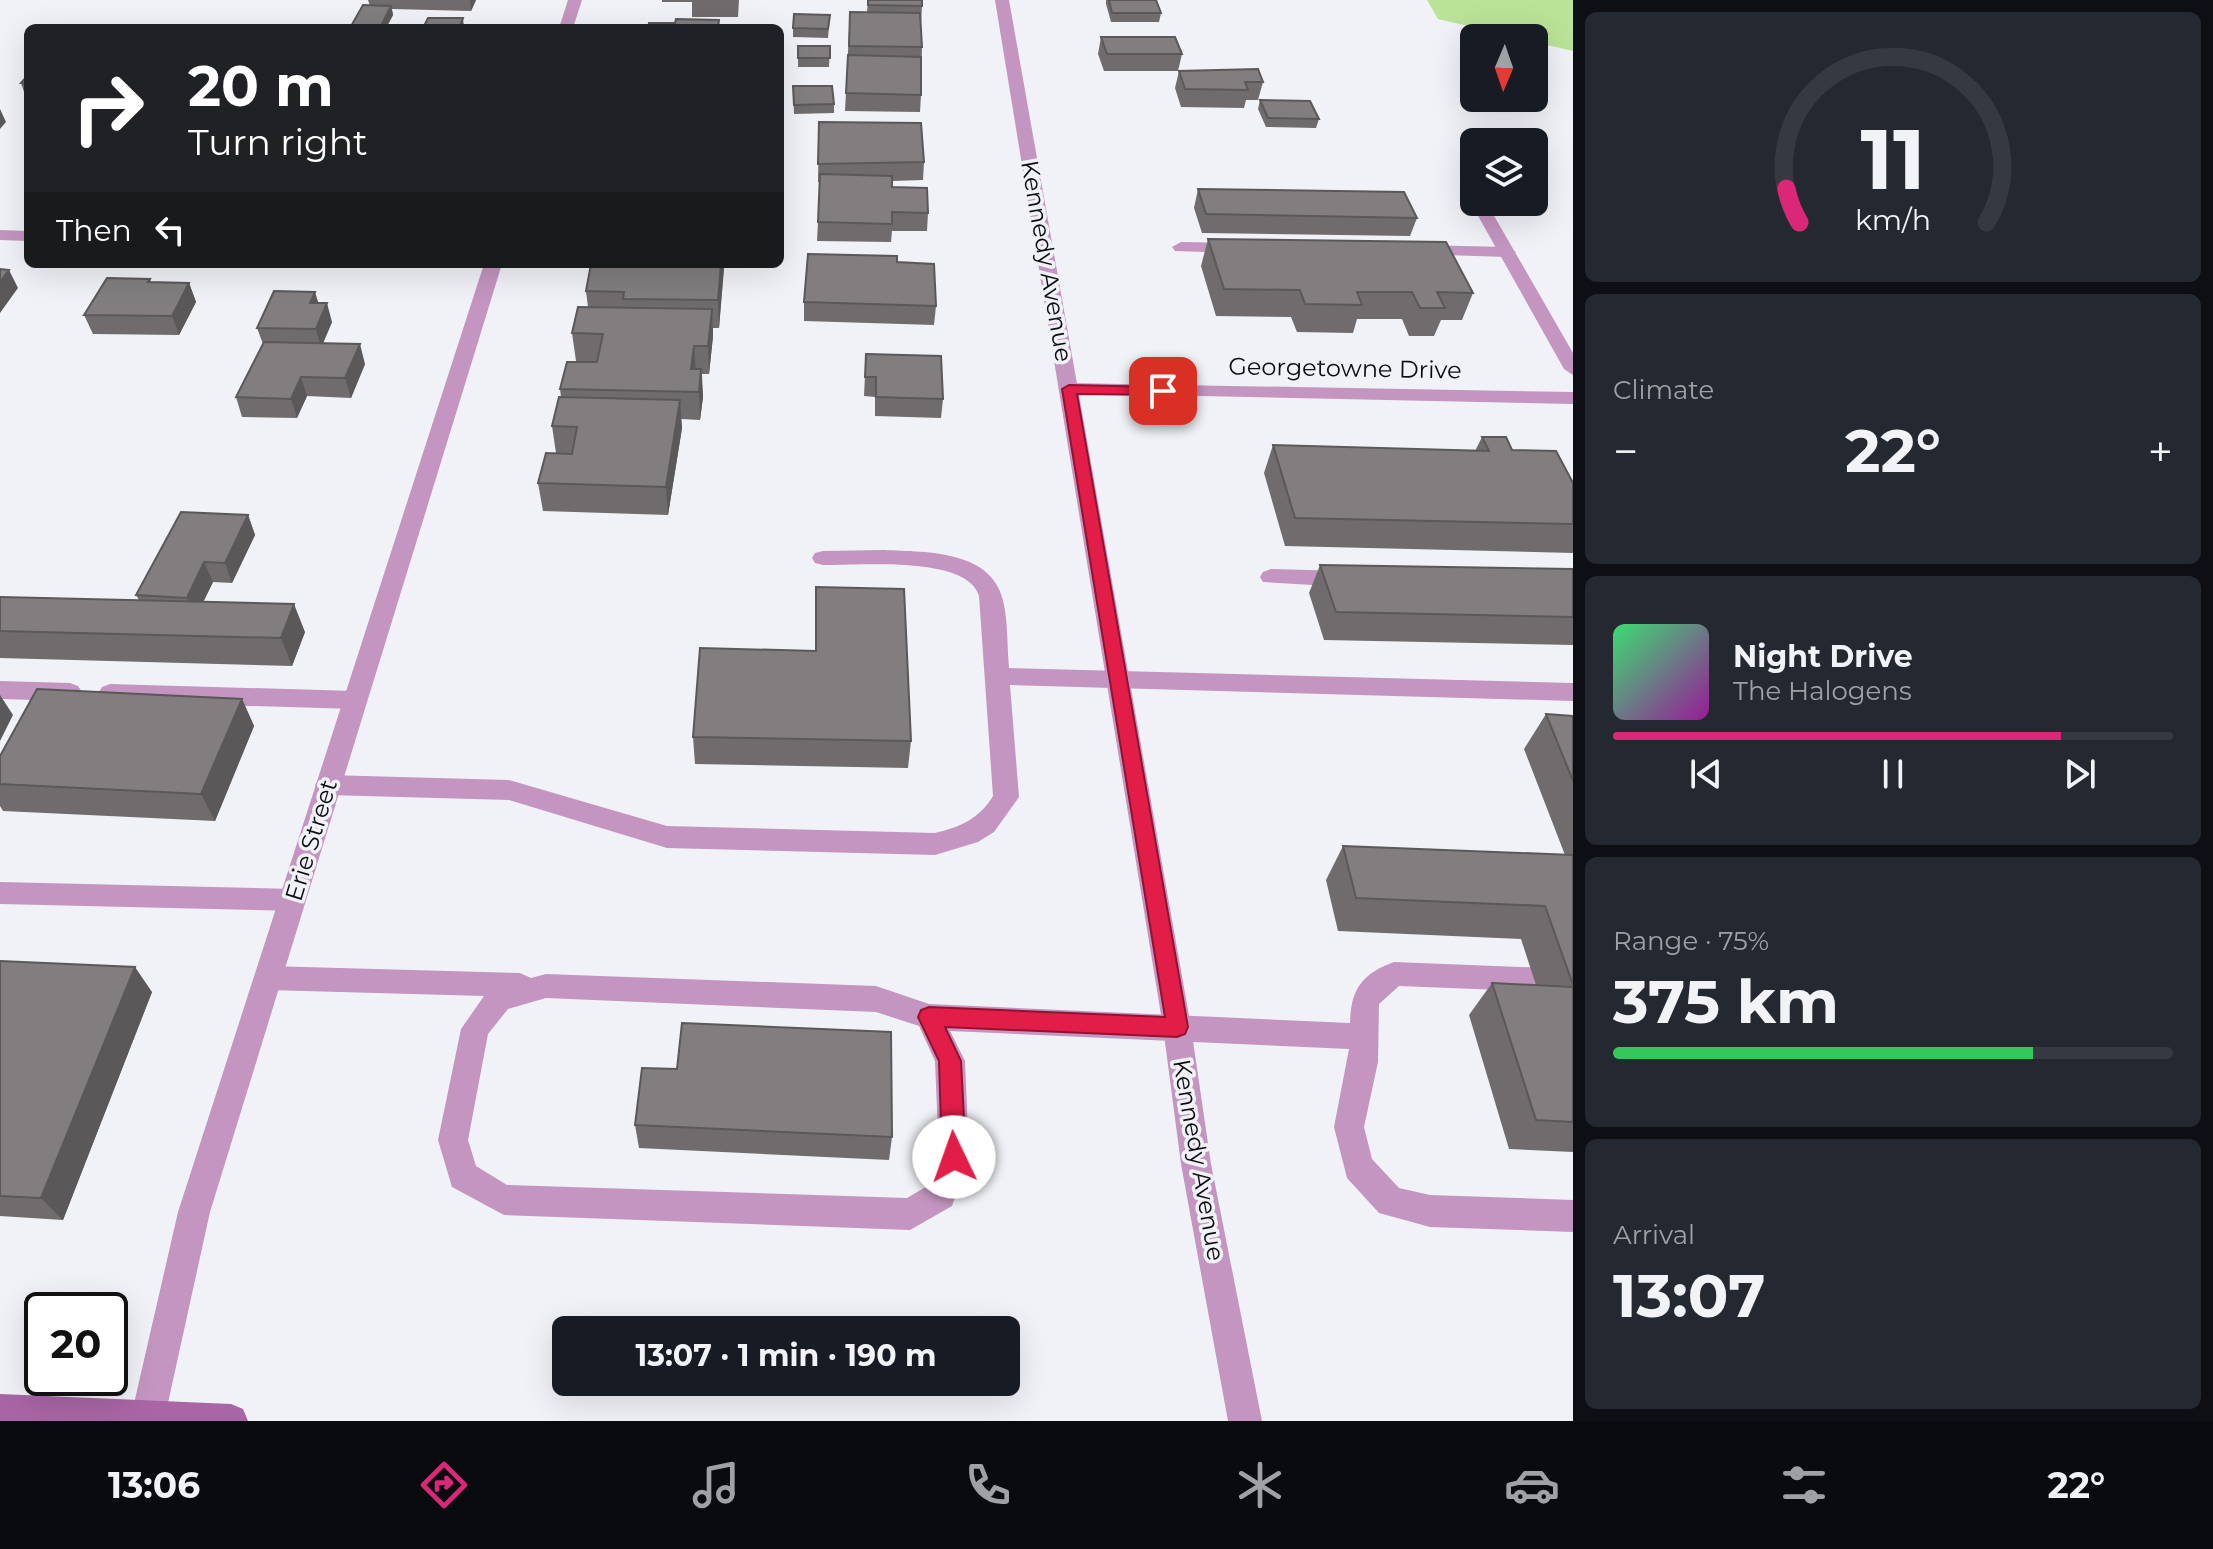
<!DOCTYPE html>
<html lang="en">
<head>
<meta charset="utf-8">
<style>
	:root { --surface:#171b24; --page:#242831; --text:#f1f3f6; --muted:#9ea1a6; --line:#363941; --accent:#db2777 }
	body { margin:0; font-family:Montserrat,sans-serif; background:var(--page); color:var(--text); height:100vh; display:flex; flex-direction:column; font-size:30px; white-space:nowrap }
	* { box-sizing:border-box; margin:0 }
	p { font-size:26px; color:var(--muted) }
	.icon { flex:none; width:44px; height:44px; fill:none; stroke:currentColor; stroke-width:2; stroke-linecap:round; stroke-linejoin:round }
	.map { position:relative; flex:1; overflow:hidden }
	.panel { display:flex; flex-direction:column; gap:12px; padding:12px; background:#0d0f14; width:640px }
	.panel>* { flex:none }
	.banner { position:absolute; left:24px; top:24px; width:760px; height:244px; border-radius:12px; box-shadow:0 8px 32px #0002; background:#202124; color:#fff; overflow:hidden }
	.needle { width:52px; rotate:182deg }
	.fabs { position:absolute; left:1460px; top:24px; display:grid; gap:16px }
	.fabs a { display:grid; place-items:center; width:88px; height:88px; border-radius:12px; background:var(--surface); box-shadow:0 8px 32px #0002; font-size:40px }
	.speed { position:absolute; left:24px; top:1292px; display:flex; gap:16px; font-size:40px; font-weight:700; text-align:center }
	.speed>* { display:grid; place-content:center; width:104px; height:104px; border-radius:50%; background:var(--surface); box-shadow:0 8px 32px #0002; line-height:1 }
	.speed .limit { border:4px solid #111; border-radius:12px; background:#fff; color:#111 }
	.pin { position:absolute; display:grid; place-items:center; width:68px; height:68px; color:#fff; margin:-34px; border-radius:16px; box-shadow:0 4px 12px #0006 }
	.me { position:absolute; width:88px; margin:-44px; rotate:357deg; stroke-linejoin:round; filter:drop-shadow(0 0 6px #0008) }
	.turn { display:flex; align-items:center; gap:28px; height:168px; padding:0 32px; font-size:36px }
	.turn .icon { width:104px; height:104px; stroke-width:2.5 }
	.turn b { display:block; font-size:56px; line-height:68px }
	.then { display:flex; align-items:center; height:76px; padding:0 32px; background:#0003; gap:16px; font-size:30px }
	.big { font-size:60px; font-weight:700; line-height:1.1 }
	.panel .widget { flex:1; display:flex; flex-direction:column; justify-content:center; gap:12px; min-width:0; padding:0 28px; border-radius:12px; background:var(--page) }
	.panel .dial { align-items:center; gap:0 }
	.dial svg { height:208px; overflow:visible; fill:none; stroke:var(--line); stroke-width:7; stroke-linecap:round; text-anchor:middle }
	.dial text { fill:var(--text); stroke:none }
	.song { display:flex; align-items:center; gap:24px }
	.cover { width:96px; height:96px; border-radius:12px; background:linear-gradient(135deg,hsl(140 70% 55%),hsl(300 70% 35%)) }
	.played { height:8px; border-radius:4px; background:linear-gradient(90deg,var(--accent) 80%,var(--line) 80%) }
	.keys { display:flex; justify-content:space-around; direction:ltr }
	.heat { display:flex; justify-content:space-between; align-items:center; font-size:44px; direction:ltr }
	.charge { height:12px; border-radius:6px; background:linear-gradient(90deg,#34c759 75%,var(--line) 0) }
	.trip { position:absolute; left:552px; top:1316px; width:468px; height:80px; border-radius:12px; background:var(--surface); box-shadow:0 8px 32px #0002; font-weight:700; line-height:80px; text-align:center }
	.menu { display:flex; height:128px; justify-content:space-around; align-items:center; background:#090b0e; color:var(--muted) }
	.menu .icon { width:56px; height:56px }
	.menu .selected { color:var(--accent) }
	.menu b { font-size:36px; color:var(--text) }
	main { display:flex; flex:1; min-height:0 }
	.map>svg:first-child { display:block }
	.green { fill:#bae397 }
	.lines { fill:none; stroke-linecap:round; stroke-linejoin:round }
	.service { fill:#c395c0; fill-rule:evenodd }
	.minor { fill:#c395c0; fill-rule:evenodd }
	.tertiary { fill:#c395c0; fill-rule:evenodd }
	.secondary { fill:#a966a6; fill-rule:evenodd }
	.wall { fill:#706c6d }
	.shaded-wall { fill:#5b5859 }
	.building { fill:#827e7f; stroke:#5b5859; stroke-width:2 }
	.route { fill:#e11d48; stroke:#92132f; stroke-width:2 }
	.labels { text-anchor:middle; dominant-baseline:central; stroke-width:7; stroke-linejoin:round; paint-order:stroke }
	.street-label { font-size:24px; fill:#0b0c0d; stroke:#f0f2f7 }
</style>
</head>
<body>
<main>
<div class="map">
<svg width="1573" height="1421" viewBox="0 0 1573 1421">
	<rect width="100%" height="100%" fill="#f0f2f7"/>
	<!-- green -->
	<path class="green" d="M 1427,0 L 1573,0 L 1573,51 L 1534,42 L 1534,38 L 1519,38 L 1438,19 Z"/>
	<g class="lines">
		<!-- service -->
		<path class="service" d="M 1181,242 L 1237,243 L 1246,248 L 1237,253 L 1175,251 L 1172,247 Z
			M 1418,245 L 1507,247 L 1516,252 L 1507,257 L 1412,254 L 1409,250 L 1412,246 Z
			M 884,550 C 928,552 995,550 1004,605 C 1008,625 1007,647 1009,668 L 1573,683 L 1573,701 L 1010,685 L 1019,797 L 994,832 L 978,842 L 935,855 L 667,848 L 509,800 L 328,795 L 319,792 L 315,785 L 319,778 L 328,775 L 509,780 L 667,826 L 935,833 C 960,827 979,819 993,796 L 979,596 C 967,555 858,566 823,565 L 815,563 L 812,558 L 815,553 L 823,551 Z
			M 1271,569 L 1347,571 L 1355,574 L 1358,579 L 1355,584 L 1347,587 L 1263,582 L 1260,577 L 1263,572 Z
			M 0,681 L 70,683 L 78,686 L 82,692 L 78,698 L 70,701 L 0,699 Z
			M 110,684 L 355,691 L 363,694 L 367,700 L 363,706 L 355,709 L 110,702 L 102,699 L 98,693 L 102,687 Z
			M 0,882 L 293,889 L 302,892 L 306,900 L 302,908 L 293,911 L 0,904 Z
			M 1394,962 L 1573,969 L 1573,993 L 1399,986 L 1379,1004 L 1378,1062 L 1364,1127 L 1372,1159 L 1399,1188 L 1430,1195 L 1573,1200 L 1573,1232 L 1430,1227 L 1379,1213 L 1347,1178 L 1334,1127 L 1349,1049 L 950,1031 L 965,1061 L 969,1157 L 952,1206 L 910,1230 L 504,1215 L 452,1187 L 438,1140 L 461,1029 L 484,996 L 268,990 L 258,987 L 254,978 L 258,969 L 268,966 L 520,973 L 531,978 L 546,974 L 876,986 L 929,1004 L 1350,1023 C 1351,990 1361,974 1394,962 ZM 546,998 L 876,1012 L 919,1026 L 935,1061 L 939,1157 L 929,1185 L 907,1198 L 507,1185 L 476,1166 L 468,1140 L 488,1034 L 508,1009 Z"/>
		<!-- minor -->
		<path class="minor" d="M 568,0 L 582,0 L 573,28 L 559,28 Z
			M 1485,209 L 1493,214 L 1573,353 L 1573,375 L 1564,369 L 1477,214 Z
			M 0,230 L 28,231 L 28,241 L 0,240 Z
			M 484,264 L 502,264 L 210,1212 L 164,1421 L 130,1421 L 178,1212 Z
			M 1069,383 L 1573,392 L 1573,404 L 1062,393 L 1059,389 Z"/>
		<!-- tertiary -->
		<path class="tertiary" d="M 995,0 L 1009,0 L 1191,1027 L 1211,1164 L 1262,1421 L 1228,1421 L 1181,1164 L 1163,1027 Z"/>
		<!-- secondary -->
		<path class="secondary" d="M 0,1394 L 231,1404 L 243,1409 L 248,1421 L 0,1421 Z"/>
	</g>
	<!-- wall -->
	<path class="wall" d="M 368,0 L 476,0 L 471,11 L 392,9 L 393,15 L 386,28 L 350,28 L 370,6 Z
		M 662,0 L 739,0 L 738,17 L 692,17 L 692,2 L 662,2 Z
		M 868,0 L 922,6 L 921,23 L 922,47 L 921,95 L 920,112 L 845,111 L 850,12 L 867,12 Z
		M 1106,0 L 1156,0 L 1161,13 L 1159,22 L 1111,22 L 1106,4 Z
		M 830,15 L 828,38 L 793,37 L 793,28 Z
		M 1101,37 L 1182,54 L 1178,71 L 1104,71 L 1098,54 Z
		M 798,46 L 830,46 L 829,67 L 798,67 Z
		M 1179,71 L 1263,82 L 1258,100 L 1246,100 L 1244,108 L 1181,107 L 1175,88 Z
		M 28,75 L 28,93 L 24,92 L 21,83 Z
		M 793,86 L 834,104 L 834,113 L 794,114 Z
		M 1260,100 L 1319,119 L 1316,128 L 1266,127 L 1258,109 Z
		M 819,122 L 924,162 L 923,180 L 892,181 L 892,187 L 928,213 L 927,231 L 892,231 L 891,242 L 817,241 L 820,182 L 818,182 Z
		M 1198,189 L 1417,218 L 1410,236 L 1202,233 L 1194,208 Z
		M 1208,239 L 1473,293 L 1462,320 L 1441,320 L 1434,336 L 1409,336 L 1402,319 L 1357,319 L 1353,333 L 1297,332 L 1291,317 L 1216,316 L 1201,266 Z
		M 897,262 L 936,306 L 934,325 L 804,321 L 804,302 Z
		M 591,264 L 724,264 L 719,328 L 713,328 L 713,336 L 709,374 L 702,374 L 703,397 L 700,420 L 681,419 L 682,428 L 668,515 L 543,511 L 538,483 L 556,453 L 552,426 L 561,397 L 560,389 L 598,361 L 576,361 L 572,333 L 588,307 L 586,291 Z
		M 150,279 L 151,282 L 189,283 L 196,302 L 179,335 L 93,334 L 84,315 Z
		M 318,303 L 332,322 L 323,343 L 365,364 L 351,398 L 307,396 L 297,418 L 242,417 L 236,397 L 263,344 L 257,328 Z
		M 866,354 L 943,399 L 941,418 L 875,416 L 875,397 L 864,396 Z
		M 1482,437 L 1512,450 L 1573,483 L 1573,553 L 1285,546 L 1264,473 L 1273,445 L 1475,451 Z
		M 248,515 L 255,535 L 232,583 L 213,582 L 203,602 L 305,632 L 292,666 L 0,658 L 0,597 L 139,600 L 136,595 Z
		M 1320,565 L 1573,569 L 1573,645 L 1324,640 L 1309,593 Z
		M 242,699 L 254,726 L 215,821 L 3,811 L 0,806 L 0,756 Z
		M 1546,714 L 1573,716 L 1573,1152 L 1509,1149 L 1469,1015 L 1492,983 L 1536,985 L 1521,939 L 1338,931 L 1326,880 L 1343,846 L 1565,855 L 1524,749 Z
		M 693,737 L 911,741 L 908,768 L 695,764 Z
		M 0,961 L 152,992 L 63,1220 L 0,1216 Z
		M 677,1069 L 892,1137 L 889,1160 L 639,1148 L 635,1125 Z"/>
	<!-- shaded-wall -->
	<path class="shaded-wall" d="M 470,0 L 476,0 L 471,11 Z
		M 391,6 L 393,15 L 386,28 L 380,28 Z
		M 463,18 L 464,28 L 459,28 Z
		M 0,109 L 6,122 L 0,129 Z
		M 721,264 L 724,264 L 724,269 L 719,328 L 718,300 Z
		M 9,270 L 18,288 L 0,313 L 0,282 Z
		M 189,283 L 196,302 L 179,335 L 172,316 Z
		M 315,292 L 321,311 L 310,303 Z
		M 327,303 L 332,322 L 321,348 L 316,329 Z
		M 712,309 L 713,336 L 709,374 L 708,346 Z
		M 360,344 L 365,364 L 351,398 L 345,378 Z
		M 694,346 L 696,374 L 691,369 Z
		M 701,369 L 703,397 L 700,420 L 699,392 Z
		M 301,377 L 307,396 L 297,418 L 291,399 Z
		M 680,400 L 682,428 L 668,515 L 666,487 Z
		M 248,515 L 255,535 L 232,583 L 225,563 Z
		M 204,562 L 213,582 L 196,617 L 187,598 Z
		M 294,604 L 305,632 L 292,666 L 281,638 Z
		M 0,695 L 13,715 L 0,741 Z
		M 242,699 L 254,726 L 215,821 L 201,794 Z
		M 135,967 L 152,992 L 63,1220 L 41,1198 Z"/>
	<!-- building -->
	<path class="building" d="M 868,0 L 922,0 L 922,6 L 868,5 Z
		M 1109,0 L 1156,0 L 1161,13 L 1112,13 Z
		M 363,5 L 391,6 L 380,28 L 350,28 Z
		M 850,12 L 920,13 L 922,47 L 849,46 Z
		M 794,14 L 830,15 L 828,29 L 793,28 Z
		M 428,18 L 463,18 L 459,28 L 423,28 Z
		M 676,19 L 719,20 L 718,28 L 648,28 L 649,23 L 675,23 Z
		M 1101,37 L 1175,37 L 1182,54 L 1107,54 Z
		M 798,46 L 830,46 L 830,58 L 798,58 Z
		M 848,55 L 921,57 L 921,95 L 846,93 Z
		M 1258,69 L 1263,82 L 1245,82 L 1248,90 L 1185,89 L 1179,71 Z
		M 28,75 L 28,84 L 21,83 Z
		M 793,86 L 832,86 L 834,104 L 794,105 Z
		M 1260,100 L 1310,101 L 1319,119 L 1268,118 Z
		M 819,122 L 921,123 L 924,162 L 818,164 Z
		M 820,174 L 892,176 L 892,187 L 927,188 L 928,213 L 892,212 L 892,224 L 818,222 Z
		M 1198,189 L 1404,192 L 1417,218 L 1206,214 Z
		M 1208,239 L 1446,242 L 1473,293 L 1437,292 L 1445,308 L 1420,308 L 1412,292 L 1357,292 L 1362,305 L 1305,304 L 1300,290 L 1224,289 Z
		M 808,254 L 897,256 L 897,262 L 934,264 L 936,306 L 804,302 Z
		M 591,264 L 721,264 L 718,300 L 623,299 L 624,292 L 586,291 Z
		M 0,269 L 9,270 L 0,282 Z
		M 107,278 L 150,279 L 148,282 L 189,283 L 172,316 L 84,315 Z
		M 274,291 L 315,292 L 310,303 L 327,303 L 316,329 L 257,328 Z
		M 578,307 L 712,309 L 708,346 L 694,346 L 691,369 L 701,369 L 699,392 L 560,389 L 567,362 L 597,362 L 603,334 L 572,333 Z
		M 264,342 L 360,344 L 345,378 L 301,377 L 291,399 L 236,397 Z
		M 866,354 L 941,356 L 943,399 L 876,397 L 876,377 L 865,377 Z
		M 559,397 L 680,400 L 666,487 L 538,483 L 546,453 L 572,454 L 577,427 L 552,426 Z
		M 1482,437 L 1506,437 L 1512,450 L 1556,451 L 1573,483 L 1573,524 L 1295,518 L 1273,445 L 1489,451 Z
		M 181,512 L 248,515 L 225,563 L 204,562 L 187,598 L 136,595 Z
		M 1320,565 L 1573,569 L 1573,617 L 1336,612 Z
		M 816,587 L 904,589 L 911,741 L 693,737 L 700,648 L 816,651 Z
		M 0,597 L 294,604 L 281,638 L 0,631 Z
		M 37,689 L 242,699 L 201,794 L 0,784 L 0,756 Z
		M 1546,714 L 1573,716 L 1573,781 Z
		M 1343,846 L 1573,855 L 1573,985 L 1545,906 L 1356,898 Z
		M 0,961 L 135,967 L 41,1198 L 0,1196 Z
		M 1492,983 L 1573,987 L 1573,1122 L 1536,1120 Z
		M 682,1023 L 891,1032 L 892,1137 L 635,1125 L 642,1068 L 677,1069 Z"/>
	<!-- route -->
	<path class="route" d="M 1069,385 L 1163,387 L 1170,391 L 1163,395 L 1077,394 L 1188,1027 L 1185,1034 L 1177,1037 L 945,1027 L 961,1061 L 966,1157 L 962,1165 L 954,1168 L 946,1165 L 942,1157 L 939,1061 L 918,1017 L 921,1010 L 929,1007 L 1165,1017 L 1062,389 Z"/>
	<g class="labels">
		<!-- street labels -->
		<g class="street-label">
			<text transform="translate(1047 261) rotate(80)">Kennedy Avenue</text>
			<text transform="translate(1345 368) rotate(1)">Georgetowne Drive</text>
			<text transform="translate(311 840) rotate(-73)">Erie Street</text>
			<text transform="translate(1199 1160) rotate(80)">Kennedy Avenue</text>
		</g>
	</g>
</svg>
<div class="fabs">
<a><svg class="needle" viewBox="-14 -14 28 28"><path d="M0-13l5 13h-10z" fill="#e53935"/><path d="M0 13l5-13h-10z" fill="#9ea1a6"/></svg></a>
<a><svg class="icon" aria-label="layers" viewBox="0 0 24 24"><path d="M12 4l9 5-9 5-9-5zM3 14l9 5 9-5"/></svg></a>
</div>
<div class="speed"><div class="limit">20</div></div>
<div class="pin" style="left:1163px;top:391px;background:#d93025"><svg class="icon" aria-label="arrive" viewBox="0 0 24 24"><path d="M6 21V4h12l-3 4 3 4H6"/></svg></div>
<svg class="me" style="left:954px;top:1157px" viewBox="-20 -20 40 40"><circle r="19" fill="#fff"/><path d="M0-13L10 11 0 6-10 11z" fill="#e11d48"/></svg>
<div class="trip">13:07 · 1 min · 190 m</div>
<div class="banner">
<div class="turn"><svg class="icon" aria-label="right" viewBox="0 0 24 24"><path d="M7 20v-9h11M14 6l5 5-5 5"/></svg><div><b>20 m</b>Turn right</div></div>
<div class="then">Then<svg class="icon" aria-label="left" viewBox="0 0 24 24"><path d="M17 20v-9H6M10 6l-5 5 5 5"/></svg></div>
</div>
</div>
<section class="panel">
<div class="widget dial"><svg viewBox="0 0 100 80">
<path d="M14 69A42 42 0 1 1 86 69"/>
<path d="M14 69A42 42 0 0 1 9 56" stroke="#db2777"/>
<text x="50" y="56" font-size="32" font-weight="700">11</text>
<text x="50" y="72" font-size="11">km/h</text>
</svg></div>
<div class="widget"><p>Climate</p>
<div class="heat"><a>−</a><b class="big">22°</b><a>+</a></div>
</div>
<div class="widget">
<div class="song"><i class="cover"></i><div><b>Night Drive</b><p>The Halogens</p></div></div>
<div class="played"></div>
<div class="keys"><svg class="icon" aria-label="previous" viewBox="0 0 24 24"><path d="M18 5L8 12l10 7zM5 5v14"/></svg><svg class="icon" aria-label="pause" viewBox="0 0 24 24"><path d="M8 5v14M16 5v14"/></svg><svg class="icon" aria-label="next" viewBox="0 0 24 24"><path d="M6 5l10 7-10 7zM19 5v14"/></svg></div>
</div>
<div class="widget"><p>Range · 75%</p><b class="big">375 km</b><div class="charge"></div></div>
<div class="widget"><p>Arrival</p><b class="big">13:07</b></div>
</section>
</main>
<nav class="menu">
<b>13:06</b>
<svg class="icon selected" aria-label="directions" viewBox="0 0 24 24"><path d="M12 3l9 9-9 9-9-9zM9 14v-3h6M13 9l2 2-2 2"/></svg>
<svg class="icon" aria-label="music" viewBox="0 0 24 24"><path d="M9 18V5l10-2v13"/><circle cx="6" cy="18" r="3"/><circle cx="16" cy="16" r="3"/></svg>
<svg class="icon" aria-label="phone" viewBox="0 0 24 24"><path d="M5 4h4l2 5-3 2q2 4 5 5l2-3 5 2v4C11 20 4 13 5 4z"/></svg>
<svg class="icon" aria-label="climate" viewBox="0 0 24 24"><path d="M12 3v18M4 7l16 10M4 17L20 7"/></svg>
<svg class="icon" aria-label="car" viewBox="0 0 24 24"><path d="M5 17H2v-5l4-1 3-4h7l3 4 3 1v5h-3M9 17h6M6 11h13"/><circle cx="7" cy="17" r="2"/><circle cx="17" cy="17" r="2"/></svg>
<svg class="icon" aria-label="filters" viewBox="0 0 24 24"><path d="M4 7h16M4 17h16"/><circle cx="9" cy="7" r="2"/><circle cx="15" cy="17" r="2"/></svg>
<b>22°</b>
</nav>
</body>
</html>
